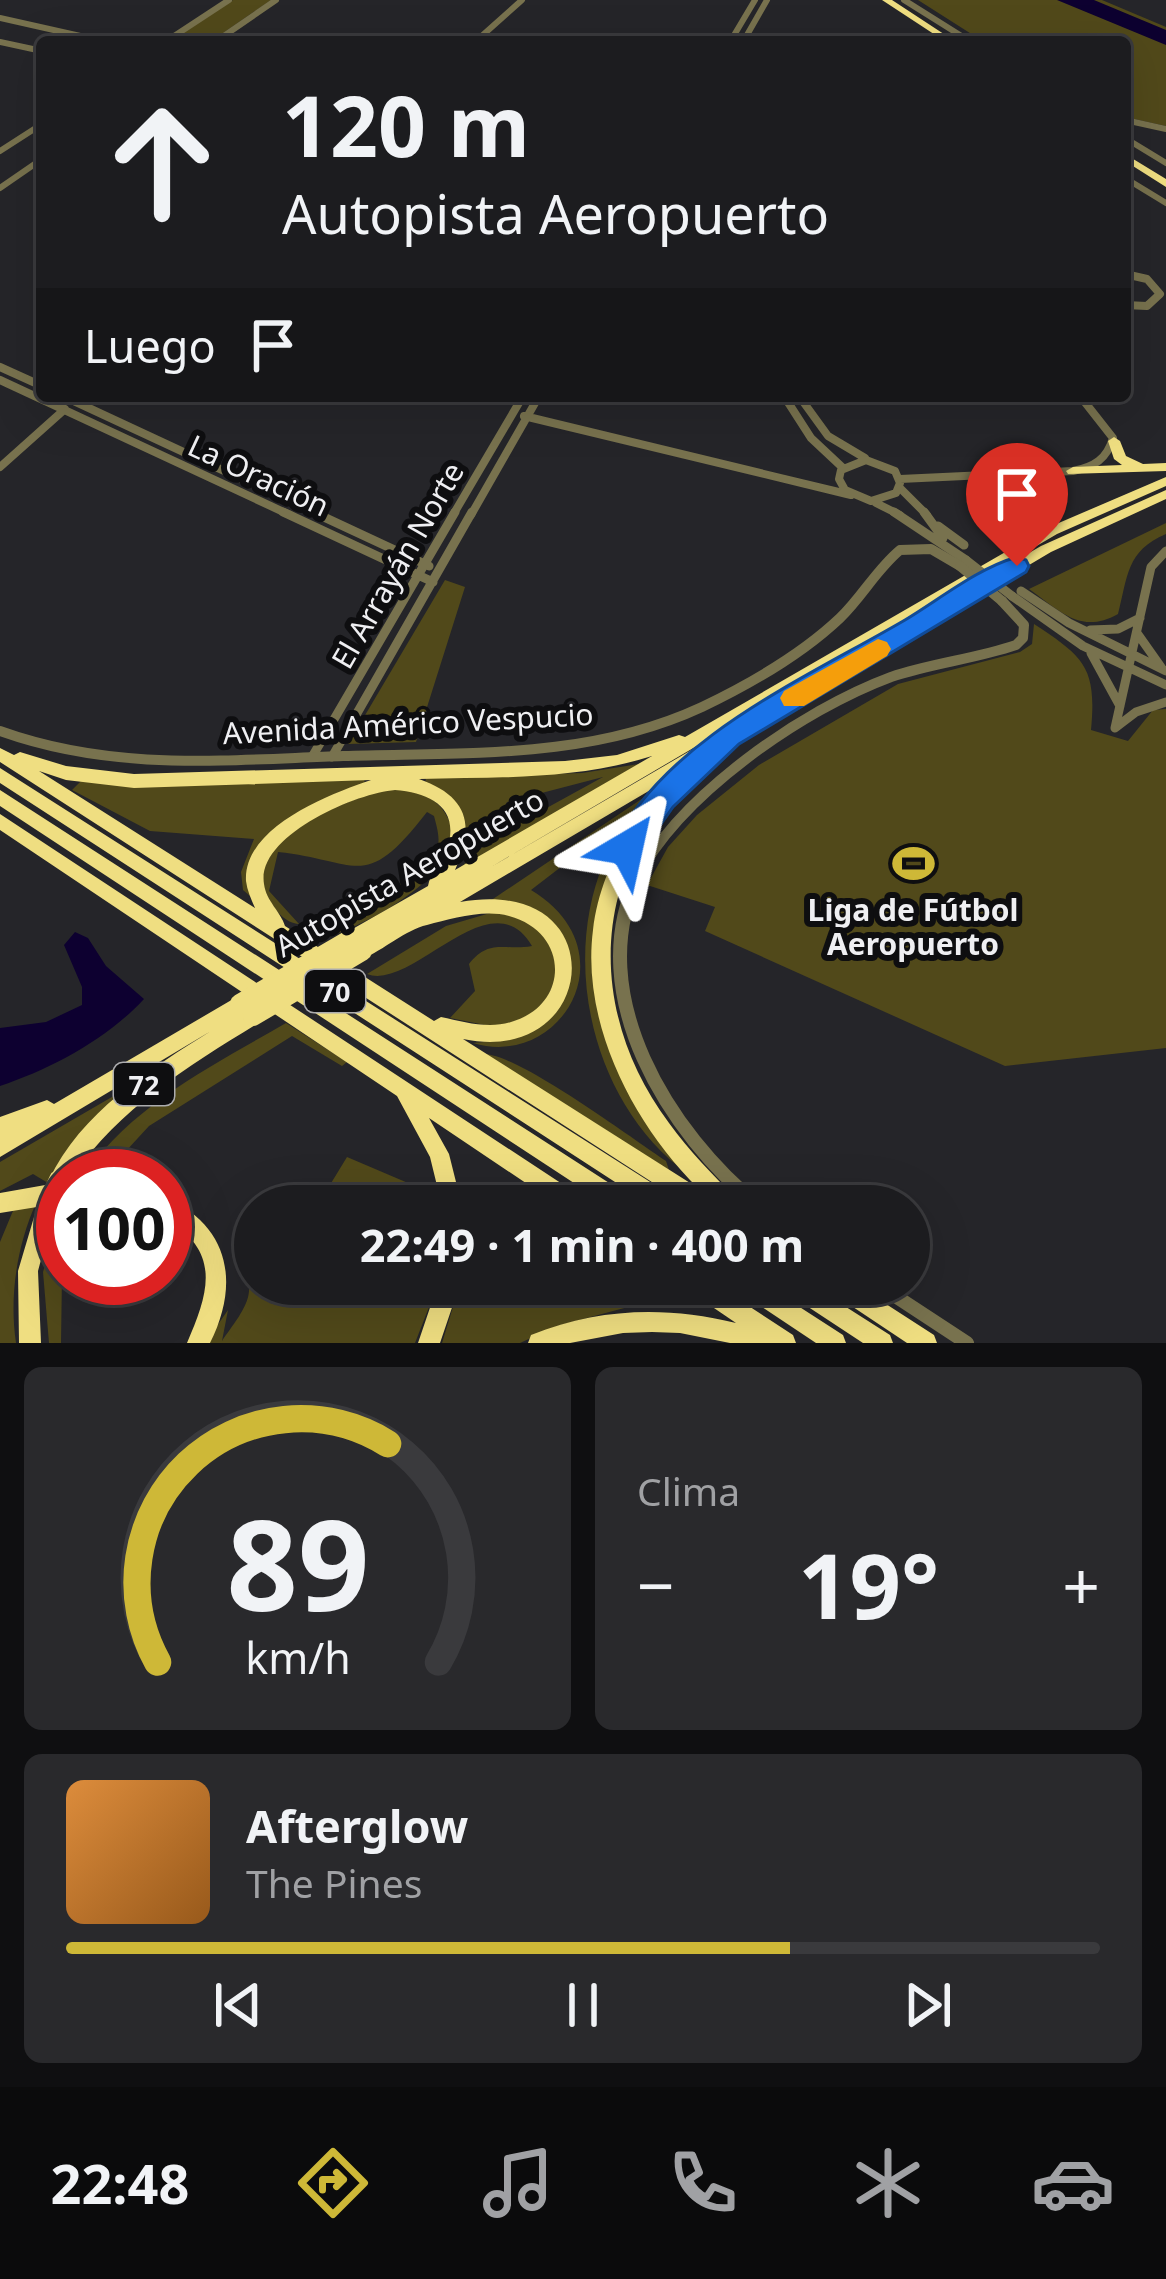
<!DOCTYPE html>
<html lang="es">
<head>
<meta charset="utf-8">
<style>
	:root { --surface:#1c1c1f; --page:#29292c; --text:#f1f3f6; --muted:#a0a1a4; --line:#3a3a3d; --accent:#ceb837 }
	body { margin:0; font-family:"Noto Sans",sans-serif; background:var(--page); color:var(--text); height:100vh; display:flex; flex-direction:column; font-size:45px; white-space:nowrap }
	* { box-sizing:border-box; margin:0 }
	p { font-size:39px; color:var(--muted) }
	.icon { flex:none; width:66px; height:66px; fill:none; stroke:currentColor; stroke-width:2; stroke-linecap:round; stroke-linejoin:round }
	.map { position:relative; height:1343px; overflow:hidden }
	.sheet { display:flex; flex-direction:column; gap:24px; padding:24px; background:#0f0f11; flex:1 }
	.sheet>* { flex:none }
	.guide { position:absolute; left:36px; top:36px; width:1095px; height:366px; border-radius:12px; box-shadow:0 12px 48px #0002,0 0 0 3px var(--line); background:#1c1c1f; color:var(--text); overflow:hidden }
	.speed { position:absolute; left:36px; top:1149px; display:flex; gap:24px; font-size:60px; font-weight:700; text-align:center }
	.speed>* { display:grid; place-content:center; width:156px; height:156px; border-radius:50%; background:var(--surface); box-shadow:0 12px 48px #0002,0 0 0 3px var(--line); line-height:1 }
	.speed .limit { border:18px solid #d22; background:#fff; color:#111 }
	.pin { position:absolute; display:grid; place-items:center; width:102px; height:102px; color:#fff; margin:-123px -51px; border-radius:50% 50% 50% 0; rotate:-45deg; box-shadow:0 0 12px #0007 }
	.pin .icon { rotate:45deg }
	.me { position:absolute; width:132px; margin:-66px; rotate:36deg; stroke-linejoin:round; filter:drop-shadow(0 0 9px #0008) }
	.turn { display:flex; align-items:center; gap:42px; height:252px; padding:0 48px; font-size:54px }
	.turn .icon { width:156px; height:156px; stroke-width:2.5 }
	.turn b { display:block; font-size:84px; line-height:102px }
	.then { display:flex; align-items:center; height:114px; padding:0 48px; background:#0003; gap:24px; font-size:45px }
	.big { font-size:90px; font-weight:700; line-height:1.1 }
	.sheet .card { flex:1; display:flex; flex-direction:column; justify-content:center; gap:18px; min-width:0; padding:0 42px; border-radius:18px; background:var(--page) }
	.sheet .dial { align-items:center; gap:0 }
	.dial svg { height:312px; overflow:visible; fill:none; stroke:var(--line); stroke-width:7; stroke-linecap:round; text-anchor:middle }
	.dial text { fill:var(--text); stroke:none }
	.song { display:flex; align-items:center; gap:36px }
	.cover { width:144px; height:144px; border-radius:18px; background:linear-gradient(135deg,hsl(30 70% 55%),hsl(30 70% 35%)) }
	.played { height:12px; border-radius:6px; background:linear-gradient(90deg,var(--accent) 70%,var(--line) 70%) }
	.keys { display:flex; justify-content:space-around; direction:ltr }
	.heat { display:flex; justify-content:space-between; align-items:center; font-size:66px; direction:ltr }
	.sheet .tiles { flex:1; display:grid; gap:24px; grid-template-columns:1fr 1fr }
	.card:last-child { grid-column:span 2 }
	.trip { position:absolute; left:234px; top:1185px; width:696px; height:120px; border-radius:60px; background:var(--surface); box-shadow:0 12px 48px #0002,0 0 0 3px var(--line); font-weight:700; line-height:120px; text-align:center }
	.tabs { display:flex; height:192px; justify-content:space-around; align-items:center; background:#0b0b0c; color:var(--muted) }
	.tabs .icon { width:84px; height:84px }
	.tabs .active { color:var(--accent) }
	.tabs b { font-size:54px; color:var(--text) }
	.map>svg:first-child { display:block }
	.green { fill:#51491a }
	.water { fill:#0d0030 }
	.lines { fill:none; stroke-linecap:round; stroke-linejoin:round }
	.minor-far2 { stroke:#78724e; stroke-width:6 }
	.minor-far1 { stroke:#78724e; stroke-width:8 }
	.minor { stroke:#78724e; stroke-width:9 }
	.tertiary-far2 { stroke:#78724e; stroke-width:6 }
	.tertiary-far1 { stroke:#78724e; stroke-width:10 }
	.tertiary { stroke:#78724e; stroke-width:14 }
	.motorway { fill:#efde81; fill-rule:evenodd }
	.minor-bridge { stroke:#78724e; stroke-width:9 }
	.tertiary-bridge { stroke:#78724e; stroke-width:10 }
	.motorway-bridge { stroke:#efde81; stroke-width:20 }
	.route { fill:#1a73e8; stroke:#114b97; stroke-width:3 }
	.slow { fill:#f59e0b }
	.labels { text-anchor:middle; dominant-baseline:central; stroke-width:12; stroke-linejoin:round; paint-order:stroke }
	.shield { fill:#0e0e10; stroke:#acacae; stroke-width:3 }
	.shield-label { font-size:27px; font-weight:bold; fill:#efeff2 }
	.street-label { font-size:30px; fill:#efeff2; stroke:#0e0e10 }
	.poi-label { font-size:30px; font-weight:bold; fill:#efeff2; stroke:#0e0e10 }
</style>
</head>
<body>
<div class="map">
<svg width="1166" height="1343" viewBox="0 0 1166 1343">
	<rect width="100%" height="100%" fill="#252529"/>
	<!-- green -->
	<path class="green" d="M 233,0 L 271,0 L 210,42 L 169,42 Z
		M 918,0 L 1102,0 L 1166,27 L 1166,126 L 1125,117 L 1125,42 L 984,42 Z
		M 1166,523 L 1166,534 C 1126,551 1128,576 1118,614 C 1081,635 1060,611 1029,589 Z
		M 445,580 L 465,587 L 416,742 L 348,744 Z
		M 1034,624 C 1084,657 1097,667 1091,730 L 1128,741 L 1153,710 L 1166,709 L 1166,1048 L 1005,1066 L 705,931 L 715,907 L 647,885 L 668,847 L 697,815 L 759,765 L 898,684 L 1020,652 L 1032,644 Z
		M 639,764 L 458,870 L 492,838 L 603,777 L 507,802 L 497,820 L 478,823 L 472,846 L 461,857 L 464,832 L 425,785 L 426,778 L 582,773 Z
		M 364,778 L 365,785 L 283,824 L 250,896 L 243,890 L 241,872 L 254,839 L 150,831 L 72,790 L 81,781 Z
		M 386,789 C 408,789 432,792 445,813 C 480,867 368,924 328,937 L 314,934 L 317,921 C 345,916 433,875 438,845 C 440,836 436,824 434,816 L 427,812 C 364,893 361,861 278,852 L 269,891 L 299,924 C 285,923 274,910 267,895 C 239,838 347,801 386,789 Z
		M 646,796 L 648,800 L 531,890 C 631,950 562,1070 473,1043 C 489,1041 510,1042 527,1034 C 601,997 566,904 490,901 Z
		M 650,805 L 629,834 L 597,995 L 688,1174 C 595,1107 560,967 604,862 C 614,839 628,815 650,805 Z
		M 497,911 L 530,921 L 553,945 L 557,977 L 543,1006 L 505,1029 L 450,1018 L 475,991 L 469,964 C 489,938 505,951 532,946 C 491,876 412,992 367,974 L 446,926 Z
		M 286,1023 L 347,1062 L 342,1066 L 292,1036 L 149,1126 L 103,1176 L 85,1173 C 137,1102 212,1066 286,1023 Z
		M 485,1054 C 521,1056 630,1137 666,1161 L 669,1170 Z
		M 136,1083 L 48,1183 L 33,1174 L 0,1191 L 0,1162 Z
		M 347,1157 L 408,1183 L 422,1206 L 255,1206 L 255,1284 L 438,1284 L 415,1343 L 205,1343 L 228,1310 L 222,1341 C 231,1327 248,1308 249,1291 C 250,1282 244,1273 242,1264 C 236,1237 248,1202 273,1190 L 313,1203 L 322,1198 Z
		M 36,1203 C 17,1246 9,1296 16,1343 L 0,1343 L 0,1242 L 15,1206 Z
		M 63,1208 L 61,1343 L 49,1343 L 43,1272 Z
		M 460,1284 L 628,1284 L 628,1307 L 557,1326 L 520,1343 L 442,1343 Z"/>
	<!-- water -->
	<path class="water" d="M 1057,0 L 1094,0 L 1166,30 L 1166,45 Z
		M 75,932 L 88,938 L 106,966 L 144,999 C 107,1039 51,1069 0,1086 L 0,1028 L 46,1022 L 82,1005 L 82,987 L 64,945 Z"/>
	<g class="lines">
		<!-- minor-far2 -->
		<path class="minor-far2" d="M 904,0 L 971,42
			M 0,18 L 107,42
			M 0,42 L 42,51
			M 475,42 L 522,0
			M 730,42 L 755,0
			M 743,42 L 767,0
			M 1125,120 L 1166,129
			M 1125,138 L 1166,163
			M 1125,178 L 1166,203"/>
		<!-- minor-far1 -->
		<path class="minor-far1" d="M 1125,274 L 1147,279 L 1160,294 L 1147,306 L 1125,305
			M 0,367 L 42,386
			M 0,380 L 290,515
			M 63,396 L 319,515
			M 784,396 L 811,438 L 843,468
			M 799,396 L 828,436 L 865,458
			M 524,416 L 851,495
			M 866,460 L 895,471 L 900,483 L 896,493 L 871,501 L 845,490 L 839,479 L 841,470 Z
			M 0,467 L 65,409
			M 900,479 L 1073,471 C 1094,467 1107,459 1113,438 L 1080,396
			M 900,488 L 927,515
			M 876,503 L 900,515
			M 453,515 L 523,396
			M 471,515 L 539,396"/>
		<!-- minor -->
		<path class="minor" d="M 283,512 L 433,582
			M 313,512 L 429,566
			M 894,512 L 966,560
			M 924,512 L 943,538
			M 938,526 L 964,545
			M 1021,591 L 1069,623 L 1166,671
			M 1012,596 L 1083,646 L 1166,685
			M 1090,630 L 1118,629 L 1140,618
			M 1137,633 L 1161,667
			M 1091,653 L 1120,706
			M 1115,728 L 1151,567 L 1166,551
			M 1115,728 L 1136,712 L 1166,702
			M 312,757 L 455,512
			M 332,757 L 472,512"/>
		<!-- tertiary-far2 -->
		<path class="tertiary-far2" d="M 165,42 L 229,0
			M 215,42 L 276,0
			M 0,151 L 42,124
			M 0,188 L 42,159"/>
		<!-- tertiary-far1 -->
		<path class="tertiary-far1" d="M 0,731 C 114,772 225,760 343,756 C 466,752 588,760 702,707 C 750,684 801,655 840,618 C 862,597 876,570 900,550 L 931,549 L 960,566
			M 636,880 C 679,795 802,710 891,677 C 932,663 975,659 1016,645 L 1023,638 L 1024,625 L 1002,601"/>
		<!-- tertiary -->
		<path class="tertiary" d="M 638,877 C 581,994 670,1135 759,1206
			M 877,1284 L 967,1343"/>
		<!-- motorway -->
		<path class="motorway" d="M 882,0 L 892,0 L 956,42 L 946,42 Z
			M 1125,154 L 1166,179 L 1166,187 L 1125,161 Z
			M 1114,437 L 1120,441 L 1126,456 L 1143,464 L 1166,463 L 1166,471 L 1068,474 L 1066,471 L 1073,467 L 1122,465 L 1114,459 L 1108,441 Z
			M 1166,477 L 1166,486 L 1057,534 L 491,867 L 1041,546 L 1166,490 L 1166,499 L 1051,552 L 712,753 L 715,758 L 713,763 C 688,785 660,807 643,836 C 589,929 606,1039 669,1123 C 689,1151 713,1175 737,1199 L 740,1206 L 689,1206 L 0,762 L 0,748 L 14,755 L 20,752 L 66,766 L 134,774 L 565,761 L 617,755 L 679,735 L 685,737 L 1047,528 ZM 652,756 L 455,870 C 476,824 467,796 419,779 C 497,777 577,780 652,756 ZM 39,771 L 66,780 L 134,788 L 371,780 C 330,794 243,827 246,881 C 247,890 251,899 255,908 ZM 681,772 C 663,788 643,805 631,826 C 612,858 597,894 593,930 C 581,1023 633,1124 698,1188 L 463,1039 C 600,1068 617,874 460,902 ZM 395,790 C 432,793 462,809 446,852 C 442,865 430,873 428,886 L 342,935 L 339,941 L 342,947 L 348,949 L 355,946 L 353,951 L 356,957 L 362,959 C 384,950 405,930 427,925 C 451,919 483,909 509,916 C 569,932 570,1003 514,1021 C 490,1030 465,1022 441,1017 L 434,1021 L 285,926 C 281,912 266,901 264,884 C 256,836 356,793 395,790 Z
			M 0,768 L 677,1199 L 680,1206 L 652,1206 L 0,783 Z
			M 0,790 L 634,1199 L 637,1206 L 609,1206 L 0,806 Z
			M 0,814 L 585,1199 L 588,1206 L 560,1206 L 429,1118 L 449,1154 L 462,1206 L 442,1206 L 430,1157 L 397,1096 L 0,830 Z
			M 240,995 L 246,998 L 249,1004 L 247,1010 L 253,1007 L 260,1010 L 262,1016 L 260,1022 C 190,1065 120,1107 73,1176 L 63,1176 L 63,1202 L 56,1203 L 38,1271 L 41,1343 L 19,1343 L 18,1271 L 37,1207 L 0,1213 L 0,1193 L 51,1184 L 49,1180 C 80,1113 150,1069 211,1031 L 0,1157 L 0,1117 L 47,1100 L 54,1104 Z
			M 165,1197 C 230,1226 240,1283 210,1343 L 187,1343 C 209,1292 222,1252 165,1218 Z
			M 438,1284 L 460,1284 L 440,1343 L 418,1343 Z
			M 685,1284 L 715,1284 L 793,1335 L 796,1343 L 730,1343 L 680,1333 L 652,1332 L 623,1333 L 570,1343 L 528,1343 L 531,1335 C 599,1308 665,1306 736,1323 L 689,1291 Z
			M 734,1284 L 764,1284 L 843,1335 L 846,1343 L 816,1343 L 738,1291 Z
			M 780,1284 L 810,1284 L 890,1335 L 893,1343 L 863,1343 L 784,1291 Z
			M 825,1284 L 855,1284 L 934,1335 L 937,1343 L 907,1343 L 829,1291 Z"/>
		<!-- minor-bridge -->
		<path class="minor-bridge" d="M 966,560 L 1012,596"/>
		<!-- tertiary-bridge -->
		<path class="tertiary-bridge" d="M 960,566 L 1002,601"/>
		<!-- motorway-bridge -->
		<path class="motorway-bridge" d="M 240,1004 L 348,941
			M 253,1016 L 362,951
			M 47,1206 L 59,1180"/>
	</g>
	<!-- route -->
	<path class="route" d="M 1017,557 L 1026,560 L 1029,566 L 1026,572 L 739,744 L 673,807 L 638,857 L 627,861 L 616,857 L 612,848 C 664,739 806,678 905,620 C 940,599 978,568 1017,557 Z"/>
	<!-- slow -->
	<path class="slow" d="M 878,639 L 887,642 L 891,649 L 887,656 L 804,706 L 784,706 L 780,698 L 784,691 Z"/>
	<!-- icons -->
	<defs>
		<symbol id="stadium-bare" viewBox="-9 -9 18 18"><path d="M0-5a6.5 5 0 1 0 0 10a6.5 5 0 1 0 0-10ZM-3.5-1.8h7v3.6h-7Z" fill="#ceb837" stroke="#0e0e10" stroke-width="2.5" paint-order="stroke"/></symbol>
	</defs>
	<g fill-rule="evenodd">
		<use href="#stadium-bare" x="884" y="834" width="59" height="59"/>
	</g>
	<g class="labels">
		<!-- shield labels -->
		<g class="shield">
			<rect x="305" y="970" width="60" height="42" rx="9"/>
			<rect x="114" y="1063" width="60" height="42" rx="9"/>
		</g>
		<g class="shield-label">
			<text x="335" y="991">70</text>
			<text x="144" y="1084">72</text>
		</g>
		<!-- street labels -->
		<g class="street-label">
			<text transform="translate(259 475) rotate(25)">La Oración</text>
			<text transform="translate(397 565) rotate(-60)">El Arrayán Norte</text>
			<text transform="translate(408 723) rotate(-3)">Avenida Américo Vespucio</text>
			<text transform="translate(409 872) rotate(-30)">Autopista Aeropuerto</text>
		</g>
		<!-- poi labels -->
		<g class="poi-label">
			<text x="913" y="909">Liga de Fútbol<tspan x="913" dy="34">Aeropuerto</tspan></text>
		</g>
	</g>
</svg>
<div class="speed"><div class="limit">100</div></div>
<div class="pin" style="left:1017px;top:566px;background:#d93025"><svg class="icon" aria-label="arrive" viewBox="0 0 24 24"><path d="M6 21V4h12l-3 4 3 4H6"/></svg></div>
<svg class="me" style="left:627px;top:848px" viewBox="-20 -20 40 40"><path d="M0-17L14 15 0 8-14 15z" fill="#1a73e8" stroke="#fff" stroke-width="4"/></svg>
<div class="trip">22:49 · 1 min · 400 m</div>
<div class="guide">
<div class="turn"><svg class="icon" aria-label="ahead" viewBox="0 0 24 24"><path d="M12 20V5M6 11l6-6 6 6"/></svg><div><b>120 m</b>Autopista Aeropuerto</div></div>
<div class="then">Luego<svg class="icon" aria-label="arrive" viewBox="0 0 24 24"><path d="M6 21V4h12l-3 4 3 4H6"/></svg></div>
</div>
</div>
<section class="sheet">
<div class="tiles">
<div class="card dial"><svg viewBox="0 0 100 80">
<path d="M14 69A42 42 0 1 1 86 69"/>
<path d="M14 69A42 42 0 0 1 73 13" stroke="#ceb837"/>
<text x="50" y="56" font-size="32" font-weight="700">89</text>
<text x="50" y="72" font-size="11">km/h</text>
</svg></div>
<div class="card"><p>Clima</p>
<div class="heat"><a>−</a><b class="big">19°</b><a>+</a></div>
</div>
<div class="card">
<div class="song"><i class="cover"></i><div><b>Afterglow</b><p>The Pines</p></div></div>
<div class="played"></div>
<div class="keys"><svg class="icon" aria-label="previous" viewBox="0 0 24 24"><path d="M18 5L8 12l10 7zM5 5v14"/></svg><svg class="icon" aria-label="pause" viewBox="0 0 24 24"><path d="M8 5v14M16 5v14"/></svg><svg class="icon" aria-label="next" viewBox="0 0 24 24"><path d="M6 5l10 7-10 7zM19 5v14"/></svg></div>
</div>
</div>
</section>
<nav class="tabs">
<b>22:48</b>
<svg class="icon active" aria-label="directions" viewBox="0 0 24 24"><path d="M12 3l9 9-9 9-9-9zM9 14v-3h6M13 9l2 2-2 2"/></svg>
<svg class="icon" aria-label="music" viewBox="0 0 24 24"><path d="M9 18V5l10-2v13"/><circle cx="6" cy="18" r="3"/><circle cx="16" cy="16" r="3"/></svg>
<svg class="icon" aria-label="phone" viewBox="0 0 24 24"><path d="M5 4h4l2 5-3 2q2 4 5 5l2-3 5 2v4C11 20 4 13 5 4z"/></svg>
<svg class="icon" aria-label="climate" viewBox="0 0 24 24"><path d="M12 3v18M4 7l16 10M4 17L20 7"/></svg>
<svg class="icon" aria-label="car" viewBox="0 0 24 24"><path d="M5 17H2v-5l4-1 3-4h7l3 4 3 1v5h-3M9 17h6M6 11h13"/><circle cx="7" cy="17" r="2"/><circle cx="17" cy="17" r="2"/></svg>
</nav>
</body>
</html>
